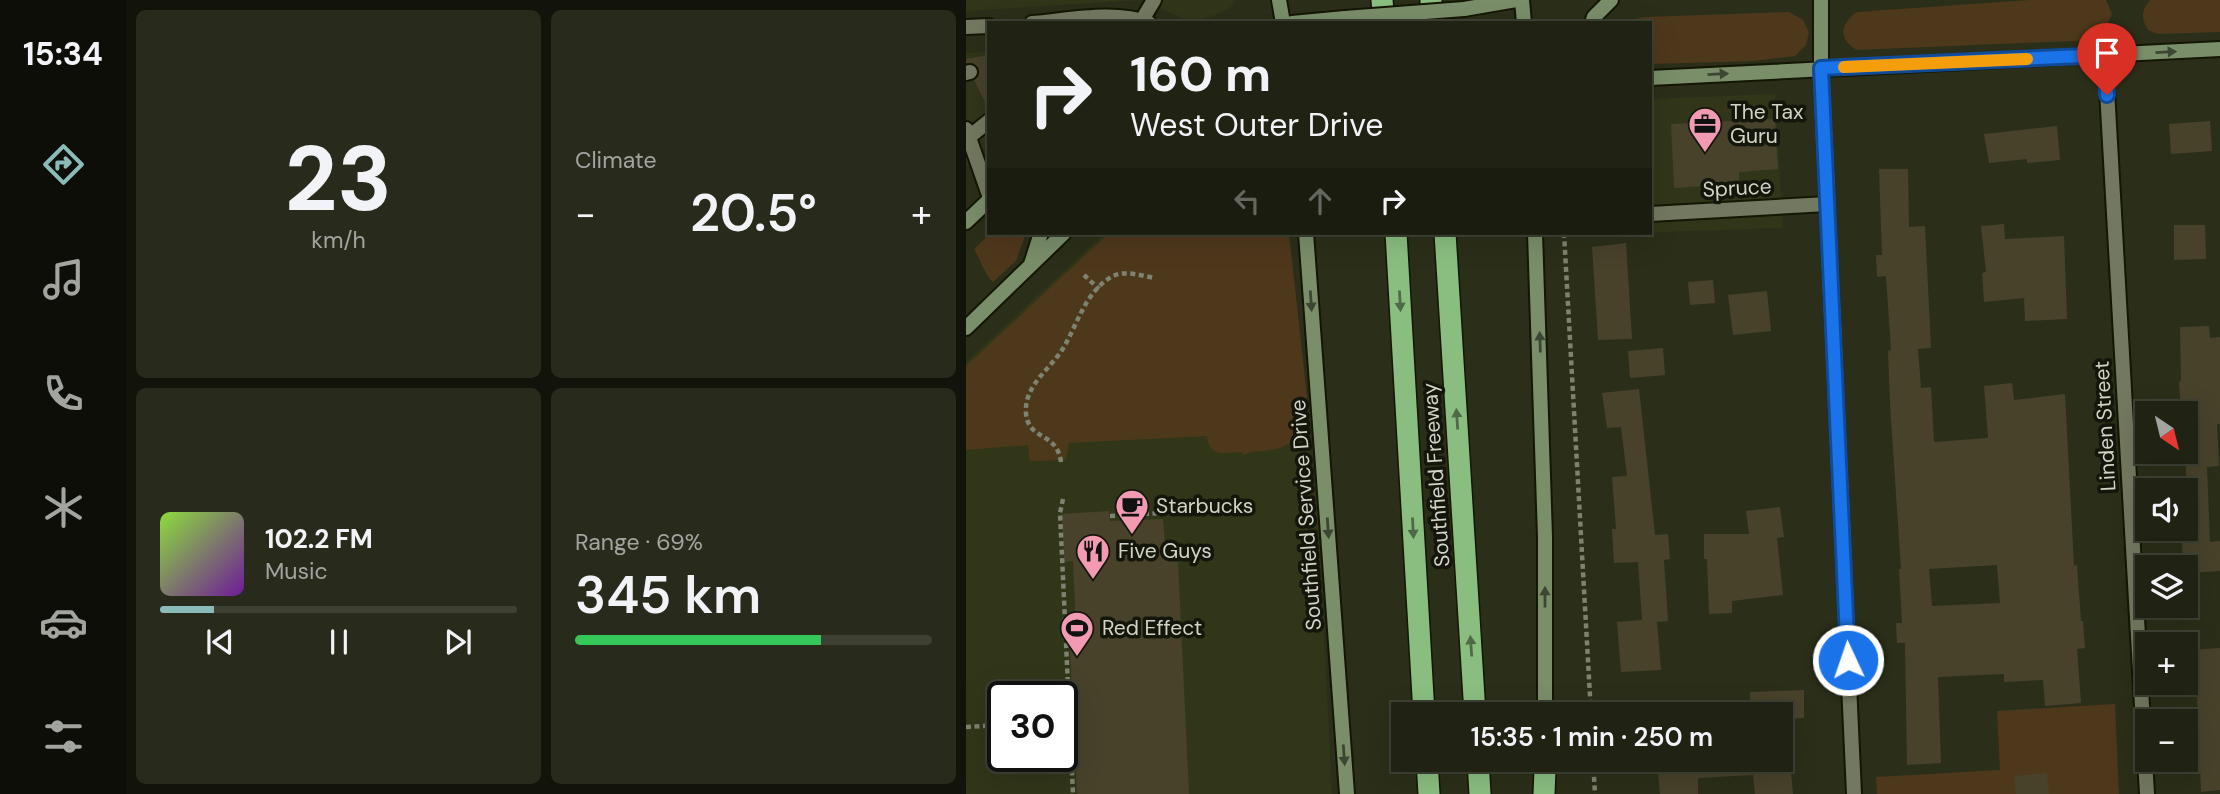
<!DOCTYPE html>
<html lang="en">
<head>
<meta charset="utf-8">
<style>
	:root { --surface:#202313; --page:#282b1c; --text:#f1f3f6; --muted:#a2a4a0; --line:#3d4033; --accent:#8bbbb9 }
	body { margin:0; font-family:"DM Sans",sans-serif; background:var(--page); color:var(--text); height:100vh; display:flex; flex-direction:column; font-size:26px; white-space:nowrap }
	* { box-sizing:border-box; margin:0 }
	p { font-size:23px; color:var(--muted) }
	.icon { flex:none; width:38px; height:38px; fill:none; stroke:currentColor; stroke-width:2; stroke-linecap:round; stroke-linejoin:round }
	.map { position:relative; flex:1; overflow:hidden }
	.sheet { display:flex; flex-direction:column; gap:10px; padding:10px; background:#12130a; width:840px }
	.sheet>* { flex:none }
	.top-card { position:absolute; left:21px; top:21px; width:665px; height:214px; border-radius:0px; box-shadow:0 7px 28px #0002,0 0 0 2px var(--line); background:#202313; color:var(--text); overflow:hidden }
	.needle { width:46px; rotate:145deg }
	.tools { position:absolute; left:1169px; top:401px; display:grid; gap:14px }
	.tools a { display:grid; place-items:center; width:63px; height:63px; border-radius:0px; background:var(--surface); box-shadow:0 7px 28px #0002,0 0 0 2px var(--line); font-size:35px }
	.speed { position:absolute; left:21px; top:681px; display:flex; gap:14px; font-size:35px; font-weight:700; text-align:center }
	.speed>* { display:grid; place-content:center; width:91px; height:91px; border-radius:50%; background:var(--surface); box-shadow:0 7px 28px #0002,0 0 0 2px var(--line); line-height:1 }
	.speed .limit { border:4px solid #111; border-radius:10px; background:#fff; color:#111 }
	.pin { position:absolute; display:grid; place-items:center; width:60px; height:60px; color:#fff; margin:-72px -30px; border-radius:50% 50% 50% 0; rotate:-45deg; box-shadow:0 0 7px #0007 }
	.pin .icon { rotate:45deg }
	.me { position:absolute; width:77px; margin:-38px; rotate:357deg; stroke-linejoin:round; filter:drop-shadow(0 0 5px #0008) }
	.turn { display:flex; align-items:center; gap:24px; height:147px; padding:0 28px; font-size:32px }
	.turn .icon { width:91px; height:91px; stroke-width:2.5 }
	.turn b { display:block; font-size:49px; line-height:60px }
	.lanes { display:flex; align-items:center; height:66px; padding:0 28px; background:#0003; justify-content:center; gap:35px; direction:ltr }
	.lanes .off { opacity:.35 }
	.big { font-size:52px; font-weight:600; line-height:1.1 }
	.sheet .widget { flex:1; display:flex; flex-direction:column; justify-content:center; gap:10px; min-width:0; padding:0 24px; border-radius:10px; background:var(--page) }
	.sheet .dial { align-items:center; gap:0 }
	.dial b { font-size:91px; line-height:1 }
	.song { display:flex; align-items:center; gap:21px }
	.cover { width:84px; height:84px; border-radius:10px; background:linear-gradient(135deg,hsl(90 70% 55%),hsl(280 70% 35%)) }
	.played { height:7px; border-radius:4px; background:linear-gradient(90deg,var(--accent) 15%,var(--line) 15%) }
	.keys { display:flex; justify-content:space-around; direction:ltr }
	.heat { display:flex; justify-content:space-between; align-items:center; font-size:38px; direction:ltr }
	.charge { height:10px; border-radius:5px; background:linear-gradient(90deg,#34c759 69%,var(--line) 0) }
	.sheet .tiles { flex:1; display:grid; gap:10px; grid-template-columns:repeat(2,1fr) }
	.trip { position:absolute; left:425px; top:702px; width:402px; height:70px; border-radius:0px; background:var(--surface); box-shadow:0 7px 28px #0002,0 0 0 2px var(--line); font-weight:600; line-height:70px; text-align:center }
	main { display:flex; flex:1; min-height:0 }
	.menu { display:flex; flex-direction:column; width:126px; justify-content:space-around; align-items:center; background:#0d0e08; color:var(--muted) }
	.menu .icon { width:49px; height:49px }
	.menu .on { color:var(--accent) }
	.menu b { font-size:32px; color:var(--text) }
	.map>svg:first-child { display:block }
	.built { fill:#313619; fill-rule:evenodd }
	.green { fill:#4e381c }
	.building { fill:#48422b; fill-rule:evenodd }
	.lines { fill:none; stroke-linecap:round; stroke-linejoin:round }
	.service-casing { stroke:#131703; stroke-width:18 }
	.minor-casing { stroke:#131703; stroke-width:18 }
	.secondary-casing { stroke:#131703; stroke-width:18 }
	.motorway-casing { stroke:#131703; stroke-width:24 }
	.path { stroke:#7e8270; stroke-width:4.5; stroke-dasharray:5 3.5; stroke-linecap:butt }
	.service { stroke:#737960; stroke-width:14 }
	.minor { stroke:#737960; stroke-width:14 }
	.secondary { stroke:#7a8e6a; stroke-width:14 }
	.motorway { stroke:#8abe80; stroke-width:21 }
	.secondary-bridge-casing { stroke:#131703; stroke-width:18; stroke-linecap:butt }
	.secondary-bridge { stroke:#7a8e6a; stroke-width:14 }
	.oneway { fill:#3d4632 }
	.oneway2 { fill:#4f6a46 }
	.route-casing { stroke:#114b97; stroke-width:18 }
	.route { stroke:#1a73e8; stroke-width:12 }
	.slow { stroke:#f59e0b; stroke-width:12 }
	.labels { text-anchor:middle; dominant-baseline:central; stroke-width:7; stroke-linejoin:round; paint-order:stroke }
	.poi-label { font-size:21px; fill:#d1d4c6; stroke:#14160c; text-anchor:start }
	.street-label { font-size:21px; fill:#d1d4c6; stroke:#14160c }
</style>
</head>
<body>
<main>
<nav class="menu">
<b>15:34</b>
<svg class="icon on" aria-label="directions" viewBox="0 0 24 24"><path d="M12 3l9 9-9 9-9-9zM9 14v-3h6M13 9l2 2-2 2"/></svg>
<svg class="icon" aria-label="music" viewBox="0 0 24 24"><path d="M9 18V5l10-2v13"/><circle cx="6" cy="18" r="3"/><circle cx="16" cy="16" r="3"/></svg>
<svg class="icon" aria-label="phone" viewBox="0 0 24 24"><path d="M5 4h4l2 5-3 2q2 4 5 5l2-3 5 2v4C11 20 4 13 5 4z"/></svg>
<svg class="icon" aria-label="climate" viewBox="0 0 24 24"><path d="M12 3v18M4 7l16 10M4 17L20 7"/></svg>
<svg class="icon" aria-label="car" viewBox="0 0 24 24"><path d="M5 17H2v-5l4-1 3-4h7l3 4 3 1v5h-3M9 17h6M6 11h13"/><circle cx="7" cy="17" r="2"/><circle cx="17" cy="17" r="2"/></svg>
<svg class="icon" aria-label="filters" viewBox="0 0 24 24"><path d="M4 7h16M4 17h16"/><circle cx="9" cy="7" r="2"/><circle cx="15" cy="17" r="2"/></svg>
</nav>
<section class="sheet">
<div class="tiles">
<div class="widget dial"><b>23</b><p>km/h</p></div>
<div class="widget"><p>Climate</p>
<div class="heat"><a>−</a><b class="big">20.5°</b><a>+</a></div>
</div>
<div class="widget">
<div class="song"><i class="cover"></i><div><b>102.2 FM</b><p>Music</p></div></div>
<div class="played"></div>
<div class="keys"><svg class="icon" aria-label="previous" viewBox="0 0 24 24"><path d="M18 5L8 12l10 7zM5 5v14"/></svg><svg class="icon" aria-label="pause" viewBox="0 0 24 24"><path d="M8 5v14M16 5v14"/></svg><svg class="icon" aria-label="next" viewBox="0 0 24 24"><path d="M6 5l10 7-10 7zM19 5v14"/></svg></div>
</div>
<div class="widget"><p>Range · 69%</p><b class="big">345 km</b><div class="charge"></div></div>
</div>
</section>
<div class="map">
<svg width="1254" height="794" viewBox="0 0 1254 794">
	<rect width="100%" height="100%" fill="#2b2f19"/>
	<!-- built -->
	<path class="built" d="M 0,0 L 174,0 L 0,11 Z
		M 177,0 L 270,0 L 264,8 L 247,16 L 224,22 Z
		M 23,52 L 23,144 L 0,166 L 0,53 Z
		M 809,94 L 817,228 L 579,236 L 579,233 L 684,233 L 684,99 Z
		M 139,233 L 309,233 L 351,501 L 366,794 L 0,794 L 0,362 ZM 37,696 L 96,696 L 96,756 L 37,756 Z"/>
	<!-- green -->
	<path class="green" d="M 1064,0 L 1140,0 L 1146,14 L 1138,32 L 1129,40 L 891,50 C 872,39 874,24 891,12 Z
		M 1184,0 L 1254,0 L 1254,32 L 1192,34 L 1182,30 C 1175,18 1175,11 1184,0 Z
		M 823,12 L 837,20 L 843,32 L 840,45 L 829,56 L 787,61 L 684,64 L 684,23 L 644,23 L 680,17 Z
		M 25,233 L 60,233 L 50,261 L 27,282 C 19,275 14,259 8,249 Z
		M 143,233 L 323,233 L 341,397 C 339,423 335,446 304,450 C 295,452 286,450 278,455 L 275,452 C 256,453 244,458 241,436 L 103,443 L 100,460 L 66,461 L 63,458 L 62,445 L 0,450 L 0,366 Z
		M 1149,704 L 1153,794 L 911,794 L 910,777 L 1034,770 L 1031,711 Z"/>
	<!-- building -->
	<path class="building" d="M 23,55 L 23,110 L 8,80 L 13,75 L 13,69 L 7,63 L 0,63 L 0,59 Z
		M 809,119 L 812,169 L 773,172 L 773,187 L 752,188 L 751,185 L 708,188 L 705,124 Z
		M 1244,121 L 1246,151 L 1205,154 L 1203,124 Z
		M 1091,126 L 1094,160 L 1061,163 L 1061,159 L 1023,163 L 1018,134 Z
		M 913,169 L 942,169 L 943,227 L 959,226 L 965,348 L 952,349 L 955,388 L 965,387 L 968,442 L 1022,438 L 1018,386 L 1046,383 L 1048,400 L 1099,394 L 1108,566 L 1111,565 L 1115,621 L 1117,621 L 1119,648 L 1111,649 L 1115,703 L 1079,706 L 1077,680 L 1038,682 L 1038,674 L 972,677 L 975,763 L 941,765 L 939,643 L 931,643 L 930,623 L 936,623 L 933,569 L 935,569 L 924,404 L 922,351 L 925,350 L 920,276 L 911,277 L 910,255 L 916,255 ZM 1031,565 L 1034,603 L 966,606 L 963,569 Z
		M 1038,224 L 1039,239 L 1098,236 L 1101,319 L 1059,321 L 1058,298 L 1018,302 L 1016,273 L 1020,272 L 1015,226 Z
		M 1208,225 L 1239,225 L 1240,259 L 1208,260 Z
		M 660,243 L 666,339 L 632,340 L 626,247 Z
		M 747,280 L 749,303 L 724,305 L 722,282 Z
		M 801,291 L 805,331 L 767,335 L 762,295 Z
		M 1243,326 L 1244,338 L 1254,337 L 1254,424 L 1251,424 L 1253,466 L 1241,467 L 1244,542 L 1254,541 L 1254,571 L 1220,573 L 1220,567 L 1217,567 L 1216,543 L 1220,543 L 1220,413 L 1215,413 L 1213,382 L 1215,381 L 1214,327 Z
		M 697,348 L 699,375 L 664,378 L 662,351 Z
		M 673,389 L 689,535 L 702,534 L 704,559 L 698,560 L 702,621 L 691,622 L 695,670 L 655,672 L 651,622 L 676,620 L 672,562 L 648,563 L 646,529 L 650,529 L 646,477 L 661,476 L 655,427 L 641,428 L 636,393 Z
		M 814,507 L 818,537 L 811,538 L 817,595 L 766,601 L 766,613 L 743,614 L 741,559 L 738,559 L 738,534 L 783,534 L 780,511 Z
		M 143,511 L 144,521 L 197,519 L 199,542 L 211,541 L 223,794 L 111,794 L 103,632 L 110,632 L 107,561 L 98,562 L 96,514 Z
		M 1254,648 L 1254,790 L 1235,792 L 1231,692 L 1229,692 L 1226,650 Z
		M 838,690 L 838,718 L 816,719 L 816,714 L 785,714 L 784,692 Z
		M 691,760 L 824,760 L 827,794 L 789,794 L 787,775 L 732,778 L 732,794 L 694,794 Z
		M 1081,773 L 1083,794 L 1050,794 L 1048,776 Z"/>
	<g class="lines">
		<defs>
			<path id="service" d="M 176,20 L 188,0
				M 0,73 L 4,72
				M 0,129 L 23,195
				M 3,137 L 23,121
				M 684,214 L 861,204"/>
			<path id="minor" d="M 66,23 C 103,20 148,10 183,23
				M 0,27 L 23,26
				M 1139,55 L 1181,794
				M 855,68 L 888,794"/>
			<path id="secondary" d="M 313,0 L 317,23
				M 556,0 L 558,23
				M 498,9 L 550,0
				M 326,23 L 379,18
				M 626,23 L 628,17 L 645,0
				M 855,68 L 855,0
				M 684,78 L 1254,49
				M 0,222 L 23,200
				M 340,233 L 381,794
				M 569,233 L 579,537 L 579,714
				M 65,264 L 75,233
				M 0,328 L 98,233"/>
			<path id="motorway" d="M 416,0 L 418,23
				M 465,0 L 466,23
				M 430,233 L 458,714
				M 479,233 L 509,714
				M 461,760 L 463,794
				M 512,760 L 514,794
				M 578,794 L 579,770"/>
		</defs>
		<!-- service casing -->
		<use href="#service" class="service-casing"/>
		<!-- minor casing -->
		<use href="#minor" class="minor-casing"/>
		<!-- secondary casing -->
		<use href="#secondary" class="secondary-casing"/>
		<!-- motorway casing -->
		<use href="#motorway" class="motorway-casing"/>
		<!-- path -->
		<path class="path" d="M 598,233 L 625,714
			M 118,275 L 133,289
			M 95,462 C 91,431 62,441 60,413 C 58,386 83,370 96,350 C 112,325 118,292 147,276 C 159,270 177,276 189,278
			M 97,499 L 94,513 L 107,794
			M 144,516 L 267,509
			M 0,727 L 37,725
			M 627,760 L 629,794"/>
		<!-- service -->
		<use href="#service" class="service"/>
		<!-- minor -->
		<use href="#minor" class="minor"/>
		<!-- secondary -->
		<use href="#secondary" class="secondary"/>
		<!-- motorway -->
		<use href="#motorway" class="motorway"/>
		<defs>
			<path id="secondary-bridge" d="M 379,18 L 498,9"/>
		</defs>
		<!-- secondary-bridge casing -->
		<use href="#secondary-bridge" class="secondary-bridge-casing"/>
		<!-- secondary-bridge -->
		<use href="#secondary-bridge" class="secondary-bridge"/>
	</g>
	<!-- one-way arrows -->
	<defs><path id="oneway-solid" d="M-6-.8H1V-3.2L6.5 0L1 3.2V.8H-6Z" transform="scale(1.75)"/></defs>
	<g class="oneway">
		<use href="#oneway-solid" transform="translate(1200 52) rotate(-3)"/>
		<use href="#oneway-solid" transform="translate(752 74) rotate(-3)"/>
		<use href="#oneway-solid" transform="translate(345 301) rotate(86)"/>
		<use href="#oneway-solid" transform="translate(574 342) rotate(-92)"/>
		<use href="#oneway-solid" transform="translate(362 528) rotate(86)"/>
		<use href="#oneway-solid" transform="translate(579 597) rotate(-90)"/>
		<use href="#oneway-solid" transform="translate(378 755) rotate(86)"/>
	</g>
	<g class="oneway2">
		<use href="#oneway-solid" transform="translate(434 301) rotate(87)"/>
		<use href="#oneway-solid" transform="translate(491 419) rotate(-94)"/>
		<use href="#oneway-solid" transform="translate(447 528) rotate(87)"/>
		<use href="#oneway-solid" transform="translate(505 646) rotate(-94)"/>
	</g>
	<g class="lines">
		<defs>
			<path id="route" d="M 882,660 L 855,68 L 1139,55 L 1141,95"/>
		</defs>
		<!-- route casing -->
		<use href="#route" class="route-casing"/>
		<!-- route -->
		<use href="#route" class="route"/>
		<!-- slow -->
		<path class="slow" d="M 878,67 L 1061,59"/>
	</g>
	<!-- icons -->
	<defs>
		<symbol id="office-pin" viewBox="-11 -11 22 30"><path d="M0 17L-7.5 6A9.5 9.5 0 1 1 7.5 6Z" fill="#f19ab1" stroke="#14160c"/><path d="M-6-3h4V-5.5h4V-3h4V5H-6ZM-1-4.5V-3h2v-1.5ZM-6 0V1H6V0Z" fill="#111"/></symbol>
		<symbol id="cafe-pin" viewBox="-11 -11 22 30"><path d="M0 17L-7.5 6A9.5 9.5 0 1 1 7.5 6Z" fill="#f19ab1" stroke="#14160c"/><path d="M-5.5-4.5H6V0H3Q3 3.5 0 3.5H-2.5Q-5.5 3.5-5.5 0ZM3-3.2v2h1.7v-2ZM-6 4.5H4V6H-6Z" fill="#111"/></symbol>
		<symbol id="restaurant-pin" viewBox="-11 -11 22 30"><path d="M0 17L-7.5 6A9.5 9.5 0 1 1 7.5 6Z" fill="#f19ab1" stroke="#14160c"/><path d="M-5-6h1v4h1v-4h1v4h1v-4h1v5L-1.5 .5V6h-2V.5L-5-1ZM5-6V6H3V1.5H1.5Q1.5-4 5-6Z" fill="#111"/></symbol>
		<symbol id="stadium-pin" viewBox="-11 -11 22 30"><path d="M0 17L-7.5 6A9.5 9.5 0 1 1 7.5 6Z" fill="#f19ab1" stroke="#14160c"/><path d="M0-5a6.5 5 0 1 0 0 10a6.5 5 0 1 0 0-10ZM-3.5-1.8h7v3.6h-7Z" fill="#111"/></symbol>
	</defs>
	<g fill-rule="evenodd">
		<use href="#office-pin" x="720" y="105" width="38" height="52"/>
		<use href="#cafe-pin" x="147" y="487" width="38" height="52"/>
		<use href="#restaurant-pin" x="108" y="532" width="38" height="52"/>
		<use href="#stadium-pin" x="92" y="609" width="38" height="52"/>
	</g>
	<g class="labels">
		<!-- poi labels -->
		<g class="poi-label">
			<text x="764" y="112">The Tax<tspan x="764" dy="24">Guru</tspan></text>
			<text x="190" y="506">Starbucks</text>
			<text x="152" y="551">Five Guys</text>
			<text x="136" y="628">Red Effect</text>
		</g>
		<!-- street labels -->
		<g class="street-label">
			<text transform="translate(771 188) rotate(-3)">Spruce</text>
			<text transform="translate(1139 426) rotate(-93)">Linden Street</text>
			<text transform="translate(470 475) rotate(-94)">Southfield Freeway</text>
			<text transform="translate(340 515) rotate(-94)">Southfield Service Drive</text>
		</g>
	</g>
</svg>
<div class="tools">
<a><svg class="needle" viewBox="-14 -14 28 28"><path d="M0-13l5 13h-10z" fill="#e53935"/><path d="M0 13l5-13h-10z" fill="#a2a4a0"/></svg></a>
<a><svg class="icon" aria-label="sound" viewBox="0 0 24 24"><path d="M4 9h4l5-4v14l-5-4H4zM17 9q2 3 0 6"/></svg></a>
<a><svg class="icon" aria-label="layers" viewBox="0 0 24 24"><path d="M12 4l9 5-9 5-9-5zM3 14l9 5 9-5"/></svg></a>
<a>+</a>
<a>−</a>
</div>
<div class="speed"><div class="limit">30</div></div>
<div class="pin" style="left:1141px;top:95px;background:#d93025"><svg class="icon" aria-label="arrive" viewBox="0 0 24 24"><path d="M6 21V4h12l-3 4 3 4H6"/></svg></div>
<svg class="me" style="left:882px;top:660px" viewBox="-20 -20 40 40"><circle r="17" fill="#1a73e8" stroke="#fff" stroke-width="3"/><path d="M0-11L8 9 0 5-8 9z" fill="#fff"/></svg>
<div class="trip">15:35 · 1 min · 250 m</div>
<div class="top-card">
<div class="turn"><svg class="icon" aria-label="right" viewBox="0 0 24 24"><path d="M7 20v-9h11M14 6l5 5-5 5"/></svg><div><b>160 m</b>West Outer Drive</div></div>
<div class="lanes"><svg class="icon off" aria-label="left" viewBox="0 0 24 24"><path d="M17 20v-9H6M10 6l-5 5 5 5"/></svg><svg class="icon off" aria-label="ahead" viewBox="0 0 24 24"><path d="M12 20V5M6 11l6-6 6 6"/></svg><svg class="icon" aria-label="right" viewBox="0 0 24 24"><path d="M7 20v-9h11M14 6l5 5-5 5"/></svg></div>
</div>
</div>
</main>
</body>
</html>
